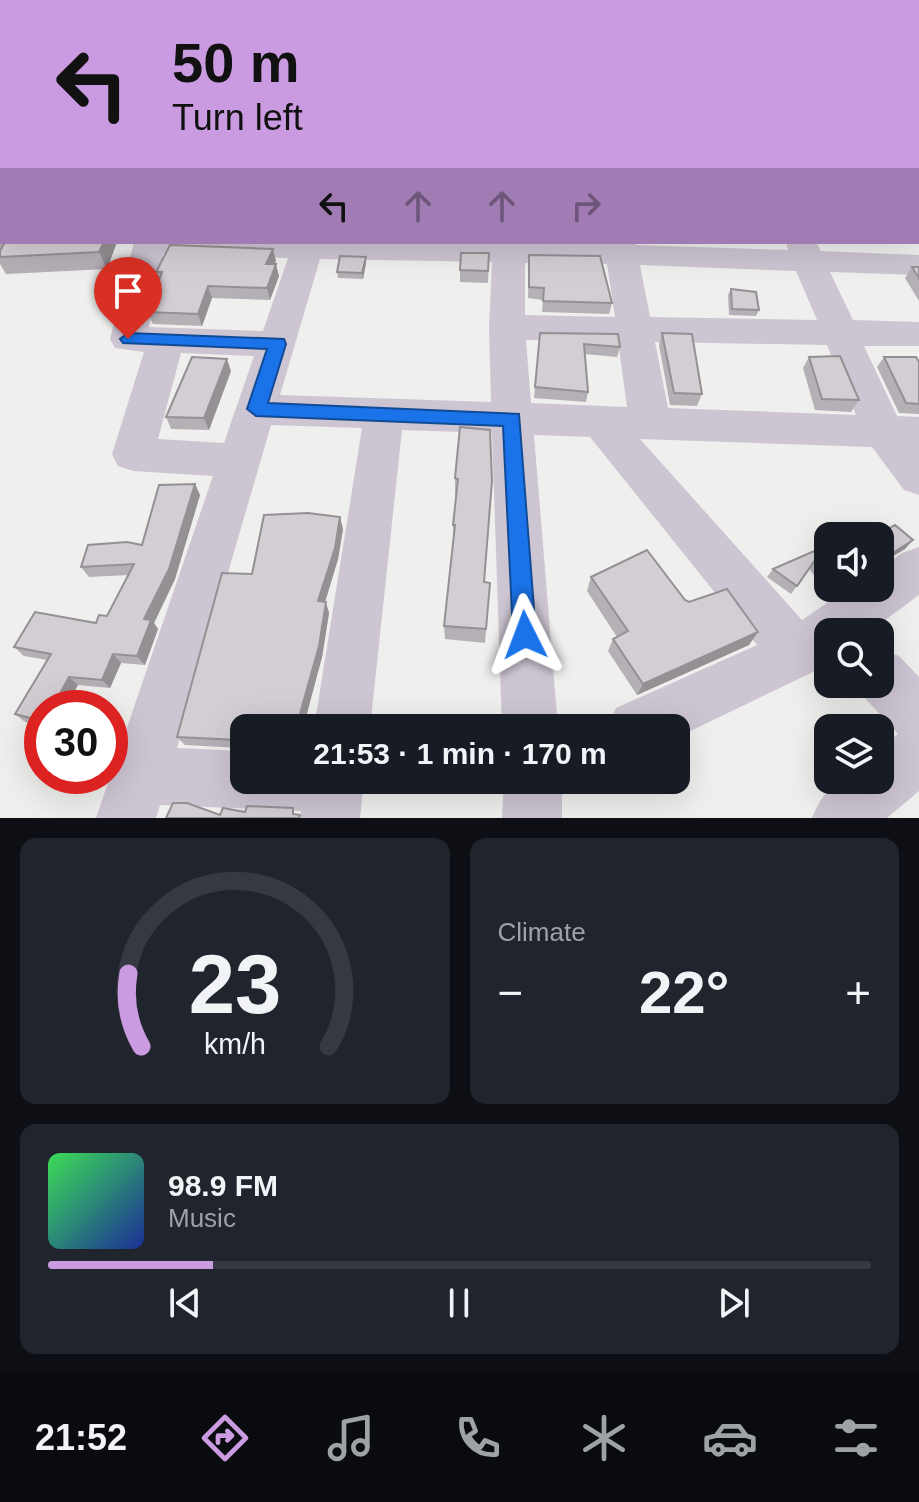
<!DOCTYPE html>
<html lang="en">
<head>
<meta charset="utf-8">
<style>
	:root { --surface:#171b24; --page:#20242c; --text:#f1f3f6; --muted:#9ea1a6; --line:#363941; --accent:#ca9be1 }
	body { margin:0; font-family:Arial,sans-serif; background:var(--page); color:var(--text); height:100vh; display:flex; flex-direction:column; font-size:30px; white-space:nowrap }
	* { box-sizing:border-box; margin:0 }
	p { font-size:26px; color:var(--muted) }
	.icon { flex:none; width:44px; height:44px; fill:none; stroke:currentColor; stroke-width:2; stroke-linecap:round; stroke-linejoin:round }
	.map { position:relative; height:818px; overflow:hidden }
	.details { display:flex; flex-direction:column; gap:20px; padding:20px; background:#0d0f14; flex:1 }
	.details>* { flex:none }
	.banner { position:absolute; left:0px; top:0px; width:920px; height:244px; box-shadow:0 8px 32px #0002; background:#ca9be1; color:#111; overflow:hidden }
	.controls { position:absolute; left:814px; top:522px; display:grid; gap:16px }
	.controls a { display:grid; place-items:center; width:80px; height:80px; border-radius:16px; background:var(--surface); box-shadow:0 8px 32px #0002; font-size:40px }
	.speed { position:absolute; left:24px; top:690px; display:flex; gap:16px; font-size:40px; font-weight:700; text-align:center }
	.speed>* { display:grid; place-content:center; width:104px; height:104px; border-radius:50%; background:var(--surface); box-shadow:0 8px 32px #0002; line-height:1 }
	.speed .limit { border:12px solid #d22; background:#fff; color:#111 }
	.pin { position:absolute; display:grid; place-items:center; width:68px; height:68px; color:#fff; margin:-82px -34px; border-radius:50% 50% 50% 0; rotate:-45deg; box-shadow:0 0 8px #0007 }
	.pin .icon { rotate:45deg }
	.me { position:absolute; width:88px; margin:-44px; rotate:357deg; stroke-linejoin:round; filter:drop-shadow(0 0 6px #0008) }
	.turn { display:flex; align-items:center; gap:28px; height:168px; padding:0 40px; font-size:36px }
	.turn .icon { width:104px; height:104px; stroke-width:2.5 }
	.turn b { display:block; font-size:56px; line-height:68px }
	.lanes { display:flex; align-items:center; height:76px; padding:0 40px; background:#0003; justify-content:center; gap:40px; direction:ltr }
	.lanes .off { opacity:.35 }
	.big { font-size:60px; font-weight:800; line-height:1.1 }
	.details .tile { flex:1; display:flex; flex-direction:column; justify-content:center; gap:12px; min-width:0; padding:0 28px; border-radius:16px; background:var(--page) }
	.details .dial { align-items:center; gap:0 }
	.dial svg { height:208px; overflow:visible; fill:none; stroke:var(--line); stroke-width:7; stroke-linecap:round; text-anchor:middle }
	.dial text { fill:var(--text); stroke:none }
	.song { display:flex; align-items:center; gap:24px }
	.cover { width:96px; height:96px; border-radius:12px; background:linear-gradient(135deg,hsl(130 70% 55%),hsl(230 70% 35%)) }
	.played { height:8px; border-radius:4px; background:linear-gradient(90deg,var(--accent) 20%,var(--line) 20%) }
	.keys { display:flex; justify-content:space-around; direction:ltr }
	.heat { display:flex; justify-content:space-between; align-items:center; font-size:44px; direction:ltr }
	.details .tiles { flex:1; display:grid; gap:20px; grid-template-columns:1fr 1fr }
	.tile:last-child { grid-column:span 2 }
	.trip { position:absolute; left:230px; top:714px; width:460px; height:80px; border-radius:16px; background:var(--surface); box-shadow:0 8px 32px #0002; font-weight:800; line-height:80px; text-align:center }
	.dock { display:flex; height:128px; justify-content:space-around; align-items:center; background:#090b0e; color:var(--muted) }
	.dock .icon { width:56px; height:56px }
	.dock .current { color:var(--accent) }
	.dock b { font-size:36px; color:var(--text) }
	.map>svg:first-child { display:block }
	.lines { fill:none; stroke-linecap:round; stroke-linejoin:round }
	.minor { fill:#cdc5d2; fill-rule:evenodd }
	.wall { fill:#b5b0b6 }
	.shaded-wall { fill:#949094 }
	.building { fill:#d3cdd4; stroke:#949094; stroke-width:2 }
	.route { fill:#1a73e8; stroke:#114b97; stroke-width:2 }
</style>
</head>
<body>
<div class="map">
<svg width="919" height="818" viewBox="0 0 919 818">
	<rect width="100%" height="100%" fill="#efefed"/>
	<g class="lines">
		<!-- minor -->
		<path class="minor" d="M 554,0 L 576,0 L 577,2 L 555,2 Z
			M 667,0 L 690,0 L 691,2 L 668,2 Z
			M 0,13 L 2,13 L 2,25 L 0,25 Z
			M 0,167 L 2,167 L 2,185 L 0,185 Z
			M 134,242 L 636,242 L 636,245 L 788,250 L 786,242 L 816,242 L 821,251 L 919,255 L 919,275 L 830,272 L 853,320 L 919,322 L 919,346 L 864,346 L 897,416 L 919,417 L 919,495 L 904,490 L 872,447 L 640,439 L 802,620 L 849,588 L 880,588 L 880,568 L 902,553 L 919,547 L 919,595 L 869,632 L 828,632 L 828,662 L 815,671 L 676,738 L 676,728 L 608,728 L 616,708 L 757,645 L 590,437 L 534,435 L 558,728 L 502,728 L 492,433 L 402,430 L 370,728 L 314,728 L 362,428 L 271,425 L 177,748 L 244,751 L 244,780 L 364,780 L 360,818 L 300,818 L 301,811 L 160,805 L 156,818 L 96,818 L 213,476 L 133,471 L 118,466 L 112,454 L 144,352 L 115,348 L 110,339 ZM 163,254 L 288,258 L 263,331 L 149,327 ZM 320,259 L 492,262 L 489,327 L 491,402 L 280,395 ZM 525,263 L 607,264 L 615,317 L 525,315 ZM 640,265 L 796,271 L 817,320 L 650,317 ZM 526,340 L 618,341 L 627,407 L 531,403 ZM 655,342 L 827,345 L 856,415 L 668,408 ZM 181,353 L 254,356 L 224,443 L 158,439 Z
			M 880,649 L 899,656 L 919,677 L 919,791 L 887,818 L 812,818 C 828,779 841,780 880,780 L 880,748 L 898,734 L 861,694 L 857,684 L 880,684 Z
			M 504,780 L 562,780 L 562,818 L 502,818 Z"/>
	</g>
	<!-- wall -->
	<path class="wall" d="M 607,0 L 673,0 L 673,2 L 611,2 Z
		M 769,0 L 919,0 L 919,104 L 918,104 L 918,2 L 772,2 Z
		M 0,207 L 2,207 L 2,242 L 117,242 L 107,269 L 6,274 L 0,264 Z
		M 489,253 L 488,283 L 460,282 L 460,270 Z
		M 529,255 L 612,303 L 609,314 L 542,312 L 543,300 L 528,298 Z
		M 276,261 L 274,264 L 279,276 L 270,300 L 212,298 L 202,326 L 153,324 L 147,312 L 159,280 L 156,272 Z
		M 366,263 L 363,279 L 338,278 L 337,272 Z
		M 912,267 L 919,267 L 919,301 L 905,278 Z
		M 731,289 L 759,310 L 756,316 L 729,315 L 728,295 Z
		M 540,333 L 620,347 L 617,357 L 585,354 L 588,392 L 586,402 L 534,398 Z
		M 662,333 L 702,394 L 697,406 L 670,405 L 659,345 Z
		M 809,357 L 859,400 L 851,412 L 815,410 L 803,368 Z
		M 884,357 L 919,362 L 919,414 L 899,413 L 877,367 Z
		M 231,371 L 209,430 L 171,429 L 166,417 Z
		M 460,427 L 484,582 L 490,583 L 485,643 L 445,639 L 444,626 L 454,541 L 453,525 L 456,495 L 455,495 L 455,478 Z
		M 195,484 L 200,495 L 175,579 L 154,623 L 158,629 L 145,665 L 121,663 L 110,688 L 78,685 L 42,708 L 42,726 L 25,722 L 15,714 L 47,660 L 24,656 L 14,647 L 96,623 L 107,616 L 129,575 L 89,577 L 81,567 L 142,545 Z
		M 343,529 L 338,559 L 325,602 L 329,613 L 322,657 L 303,728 L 244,728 L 244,757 L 241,753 L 240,748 L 185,745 L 177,737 Z
		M 828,545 L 828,588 L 844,588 L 831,596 L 809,569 L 791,594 L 767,577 L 773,569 Z
		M 591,577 L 685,600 L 749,645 L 637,695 L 608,651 L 613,639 L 617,637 L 587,591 Z"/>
	<!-- shaded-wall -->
	<path class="shaded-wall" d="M 104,242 L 117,242 L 107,269 L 99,252 Z
		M 273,249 L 276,261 L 269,276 L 266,264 Z
		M 366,257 L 366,263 L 363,279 L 362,273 Z
		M 276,264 L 279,276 L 270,300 L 267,288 Z
		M 208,286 L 212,298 L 202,326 L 198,314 Z
		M 227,359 L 231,371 L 209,430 L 204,418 Z
		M 195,484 L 200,495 L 175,579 L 154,623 L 158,629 L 145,665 L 137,656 L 144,619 Z
		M 340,517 L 343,529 L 338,559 L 322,612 L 318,601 Z
		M 913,540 L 905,549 L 880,564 L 885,558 Z
		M 839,588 L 844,588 L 831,596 Z
		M 326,602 L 329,613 L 322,657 L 303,728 L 296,728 Z
		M 758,632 L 749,645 L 637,695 L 643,684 Z
		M 113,654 L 121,663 L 110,688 L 102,680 Z
		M 69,677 L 78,685 L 66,708 L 52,708 Z"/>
	<!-- building -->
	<path class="building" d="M 226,0 L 295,0 L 293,2 L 223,2 Z
		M 401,0 L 469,0 L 470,2 L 401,2 Z
		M 621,0 L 668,0 L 662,2 L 625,2 Z
		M 783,0 L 919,0 L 919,95 L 918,95 L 918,2 L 786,2 Z
		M 2,89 L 2,151 L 0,151 L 0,90 Z
		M 918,155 L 919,156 L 919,221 L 918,221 Z
		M 0,207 L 2,207 L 2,238 L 0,238 Z
		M 5,242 L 104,242 L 99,252 L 0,257 L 0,251 Z
		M 170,245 L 273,249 L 266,264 L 276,264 L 267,288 L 208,286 L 198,314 L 147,312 L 162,272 L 156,272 Z
		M 461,253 L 489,253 L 488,271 L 460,270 Z
		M 529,255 L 600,256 L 612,303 L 543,301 L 544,288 L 529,287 Z
		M 340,256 L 366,257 L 362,273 L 337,272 Z
		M 912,267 L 919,267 L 919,278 Z
		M 731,289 L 756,292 L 759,310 L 732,309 Z
		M 540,333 L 618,334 L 620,347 L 584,344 L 588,392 L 535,387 Z
		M 662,333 L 692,334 L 702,394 L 674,393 Z
		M 840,356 L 859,400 L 822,399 L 809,357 Z
		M 192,357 L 227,359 L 204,418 L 166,417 Z
		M 884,357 L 916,357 L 919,362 L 919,404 L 906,403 Z
		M 460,427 L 490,430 L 492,481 L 484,582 L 490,583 L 486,629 L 444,626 L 455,525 L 453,525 L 458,479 L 455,478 Z
		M 195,484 L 169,569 L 144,619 L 151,620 L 137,656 L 113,654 L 102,680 L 69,677 L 52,708 L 42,708 L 42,721 L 15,714 L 51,654 L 14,647 L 35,612 L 96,623 L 99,615 L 107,616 L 134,564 L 81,567 L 88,545 L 127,542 L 142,545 L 159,485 Z
		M 308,513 L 340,517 L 335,548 L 318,601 L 326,602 L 319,646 L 296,728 L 244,728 L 244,754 L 241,753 L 238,740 L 177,737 L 222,573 L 252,574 L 264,515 Z
		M 895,525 L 913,540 L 885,558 L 884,570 L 880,572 L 880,536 L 876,536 Z
		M 828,545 L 828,577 L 815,560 L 797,586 L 773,569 Z
		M 647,550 L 685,600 L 689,602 L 727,589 L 758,632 L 643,684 L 613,639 L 628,631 L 591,577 Z
		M 173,803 L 187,803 L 220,815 L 223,808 L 245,812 L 247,806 L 293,808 L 293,814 L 300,815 L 299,818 L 166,818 Z"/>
	<!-- route -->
	<path class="route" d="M 128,333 L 284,339 L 286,344 L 268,403 L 519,414 L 536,635 L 533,643 L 525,647 L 517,643 L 513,635 L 503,426 L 256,416 L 247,409 L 267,349 L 123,343 L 120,339 Z"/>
</svg>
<div class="controls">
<a><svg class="icon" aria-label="sound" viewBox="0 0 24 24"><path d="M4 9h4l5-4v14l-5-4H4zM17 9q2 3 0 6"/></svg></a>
<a><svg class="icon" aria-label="search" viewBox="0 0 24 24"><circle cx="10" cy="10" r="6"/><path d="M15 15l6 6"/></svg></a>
<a><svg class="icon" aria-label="layers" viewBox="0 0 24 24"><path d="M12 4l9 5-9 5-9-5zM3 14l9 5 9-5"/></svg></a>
</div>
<div class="speed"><div class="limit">30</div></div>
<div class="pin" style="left:128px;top:339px;background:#d93025"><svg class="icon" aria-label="arrive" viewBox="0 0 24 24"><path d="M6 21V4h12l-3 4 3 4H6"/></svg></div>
<svg class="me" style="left:525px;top:635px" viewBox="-20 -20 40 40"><path d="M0-17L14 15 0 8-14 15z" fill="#1a73e8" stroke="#fff" stroke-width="4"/></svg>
<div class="trip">21:53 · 1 min · 170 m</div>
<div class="banner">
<div class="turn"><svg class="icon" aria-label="left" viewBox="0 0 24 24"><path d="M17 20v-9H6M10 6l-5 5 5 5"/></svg><div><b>50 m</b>Turn left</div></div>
<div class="lanes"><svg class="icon" aria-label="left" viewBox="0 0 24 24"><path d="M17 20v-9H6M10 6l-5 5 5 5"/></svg><svg class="icon off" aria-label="ahead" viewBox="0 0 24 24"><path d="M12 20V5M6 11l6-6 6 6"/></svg><svg class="icon off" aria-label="ahead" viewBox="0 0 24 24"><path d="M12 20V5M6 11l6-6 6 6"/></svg><svg class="icon off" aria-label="right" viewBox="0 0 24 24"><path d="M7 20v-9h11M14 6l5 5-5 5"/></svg></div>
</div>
</div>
<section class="details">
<div class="tiles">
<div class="tile dial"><svg viewBox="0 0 100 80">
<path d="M14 69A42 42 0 1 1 86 69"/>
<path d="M14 69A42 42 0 0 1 9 41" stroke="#ca9be1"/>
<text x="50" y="56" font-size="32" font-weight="700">23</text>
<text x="50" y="72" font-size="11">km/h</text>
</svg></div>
<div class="tile"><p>Climate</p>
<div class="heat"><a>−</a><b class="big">22°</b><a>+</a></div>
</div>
<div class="tile">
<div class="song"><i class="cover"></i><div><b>98.9 FM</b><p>Music</p></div></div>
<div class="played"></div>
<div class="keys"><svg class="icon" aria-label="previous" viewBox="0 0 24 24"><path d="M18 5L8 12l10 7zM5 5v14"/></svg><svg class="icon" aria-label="pause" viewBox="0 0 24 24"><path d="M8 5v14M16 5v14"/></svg><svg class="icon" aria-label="next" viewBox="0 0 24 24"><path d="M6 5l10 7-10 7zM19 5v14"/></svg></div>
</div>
</div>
</section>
<nav class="dock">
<b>21:52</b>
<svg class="icon current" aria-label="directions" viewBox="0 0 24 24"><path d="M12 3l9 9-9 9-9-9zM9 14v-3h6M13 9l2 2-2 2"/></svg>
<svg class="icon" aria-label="music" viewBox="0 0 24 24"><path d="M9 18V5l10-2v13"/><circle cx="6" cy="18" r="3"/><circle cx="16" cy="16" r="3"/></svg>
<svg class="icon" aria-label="phone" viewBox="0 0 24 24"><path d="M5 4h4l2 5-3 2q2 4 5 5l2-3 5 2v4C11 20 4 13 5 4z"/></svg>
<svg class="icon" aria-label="climate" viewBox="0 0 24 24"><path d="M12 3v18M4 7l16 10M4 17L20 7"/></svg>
<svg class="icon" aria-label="car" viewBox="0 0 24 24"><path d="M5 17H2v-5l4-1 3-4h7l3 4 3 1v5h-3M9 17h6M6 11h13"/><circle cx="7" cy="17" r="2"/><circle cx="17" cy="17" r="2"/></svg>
<svg class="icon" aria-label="filters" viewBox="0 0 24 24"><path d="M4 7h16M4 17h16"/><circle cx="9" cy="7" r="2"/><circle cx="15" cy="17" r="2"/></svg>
</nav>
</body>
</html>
